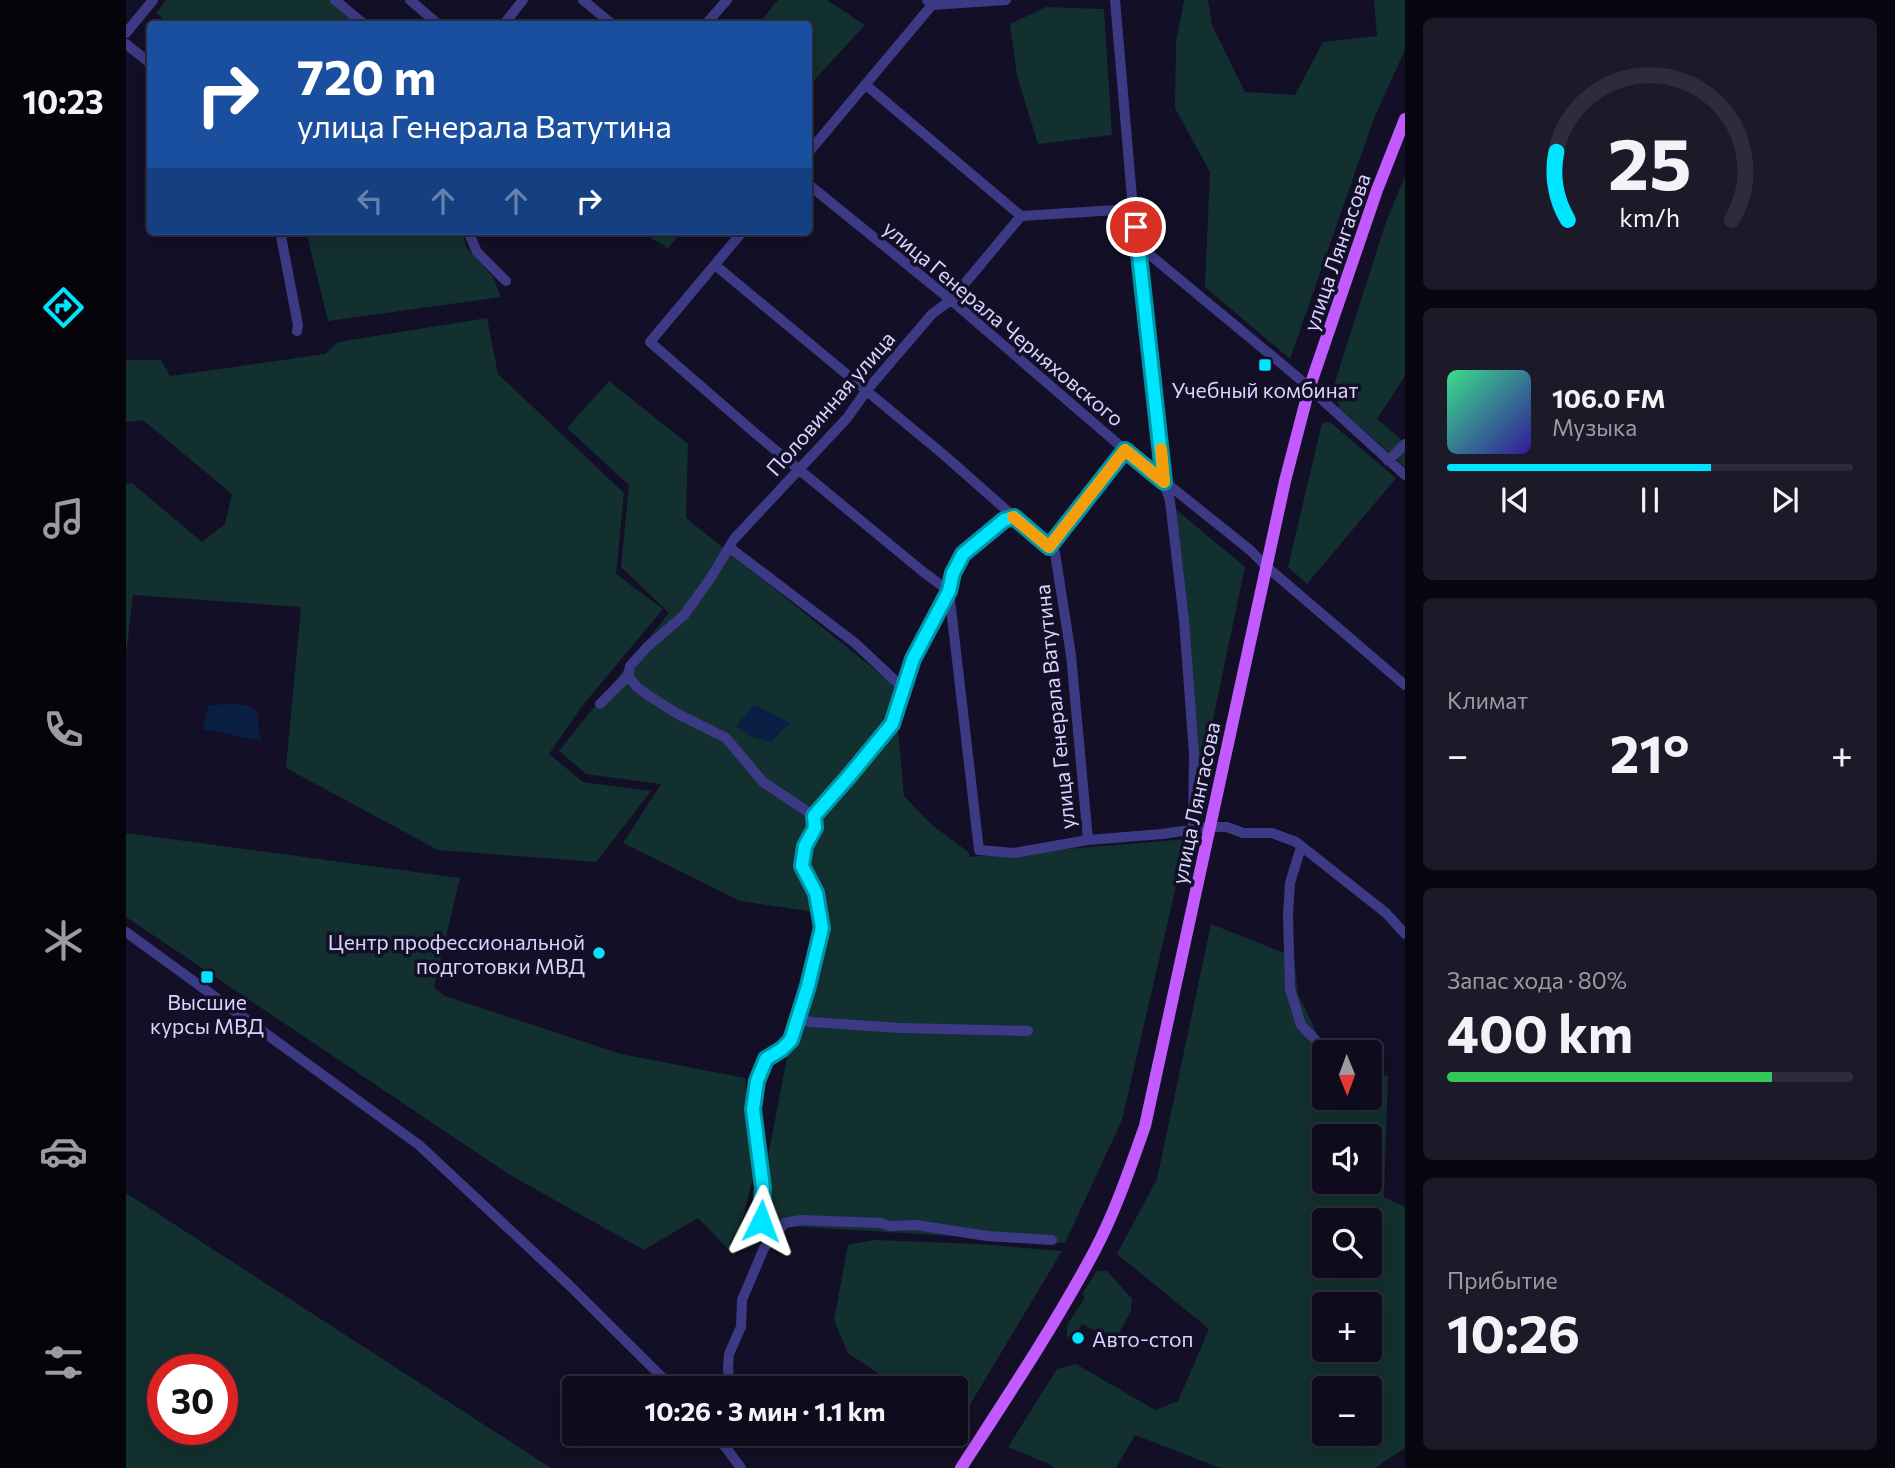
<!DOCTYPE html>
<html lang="ru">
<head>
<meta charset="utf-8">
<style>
	:root { --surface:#0e0b1c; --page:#1c1929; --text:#f1f3f6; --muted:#9b9ba3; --line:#2e2b3b; --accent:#00e5ff }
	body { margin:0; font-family:Commissioner,sans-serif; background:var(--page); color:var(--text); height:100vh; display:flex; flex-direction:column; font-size:26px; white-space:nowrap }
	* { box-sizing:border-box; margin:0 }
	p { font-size:23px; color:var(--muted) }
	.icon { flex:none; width:38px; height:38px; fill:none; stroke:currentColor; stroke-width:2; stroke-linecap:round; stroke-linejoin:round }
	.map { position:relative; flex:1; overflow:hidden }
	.panel { display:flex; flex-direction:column; gap:18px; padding:18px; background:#08060f; width:490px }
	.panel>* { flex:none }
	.hud { position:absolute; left:21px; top:21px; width:665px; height:214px; border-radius:7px; box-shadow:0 4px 18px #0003,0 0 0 2px var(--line); background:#1a4fa0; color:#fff; overflow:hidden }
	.needle { width:46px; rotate:179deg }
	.buttons { position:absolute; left:1186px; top:1040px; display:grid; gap:14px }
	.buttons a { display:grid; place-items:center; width:70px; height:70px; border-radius:7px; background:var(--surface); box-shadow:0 4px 18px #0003,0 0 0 2px var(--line); font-size:35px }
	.speed { position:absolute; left:21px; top:1354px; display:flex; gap:14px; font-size:35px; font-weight:700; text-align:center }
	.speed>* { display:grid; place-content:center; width:91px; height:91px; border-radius:50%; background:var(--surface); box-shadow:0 4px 18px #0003,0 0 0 2px var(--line); line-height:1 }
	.speed .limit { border:10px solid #d22; background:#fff; color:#111 }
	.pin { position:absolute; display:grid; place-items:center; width:60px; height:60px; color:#fff; margin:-30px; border:4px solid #fff; border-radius:50%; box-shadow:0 2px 7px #0007 }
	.me { position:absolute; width:77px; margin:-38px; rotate:3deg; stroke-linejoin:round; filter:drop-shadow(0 0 5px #0008) }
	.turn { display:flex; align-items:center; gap:24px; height:147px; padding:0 35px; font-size:32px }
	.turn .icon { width:91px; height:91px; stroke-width:2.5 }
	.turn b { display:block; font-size:49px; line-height:60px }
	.lanes { display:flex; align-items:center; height:66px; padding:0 35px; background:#0003; justify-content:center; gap:35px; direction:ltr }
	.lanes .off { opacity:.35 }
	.big { font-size:52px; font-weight:700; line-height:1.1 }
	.panel .widget { flex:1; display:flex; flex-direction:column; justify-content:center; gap:10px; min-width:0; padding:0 24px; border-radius:10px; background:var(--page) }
	.panel .dial { align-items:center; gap:0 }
	.dial svg { height:182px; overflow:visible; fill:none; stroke:var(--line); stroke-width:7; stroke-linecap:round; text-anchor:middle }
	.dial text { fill:var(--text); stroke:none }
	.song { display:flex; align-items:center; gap:21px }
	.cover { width:84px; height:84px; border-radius:10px; background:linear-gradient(135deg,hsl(150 70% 55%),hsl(250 70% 35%)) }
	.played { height:7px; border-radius:4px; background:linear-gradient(90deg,var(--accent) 65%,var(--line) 65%) }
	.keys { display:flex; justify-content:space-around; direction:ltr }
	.heat { display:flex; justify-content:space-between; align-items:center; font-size:38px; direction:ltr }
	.charge { height:10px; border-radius:5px; background:linear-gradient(90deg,#34c759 80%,var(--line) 0) }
	.trip { position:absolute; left:436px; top:1376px; width:406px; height:70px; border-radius:7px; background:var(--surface); box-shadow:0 4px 18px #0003,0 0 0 2px var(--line); font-weight:700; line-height:70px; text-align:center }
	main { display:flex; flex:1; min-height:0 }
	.tab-bar { display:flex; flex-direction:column; width:126px; justify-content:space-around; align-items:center; background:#06040b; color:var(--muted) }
	.tab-bar .icon { width:49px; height:49px }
	.tab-bar .selected { color:var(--accent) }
	.tab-bar b { font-size:32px; color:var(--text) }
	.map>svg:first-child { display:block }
	.green { fill:#12302f; fill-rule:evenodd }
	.water { fill:#0a1f44 }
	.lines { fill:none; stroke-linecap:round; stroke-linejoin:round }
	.minor { stroke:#3d3a85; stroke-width:10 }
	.major { stroke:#c25bff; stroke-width:12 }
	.route-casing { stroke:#0095a6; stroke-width:18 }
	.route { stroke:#00e5ff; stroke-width:12 }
	.slow { stroke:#f59e0b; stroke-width:12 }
	.poi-dot { fill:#00e5ff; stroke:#130f26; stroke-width:2.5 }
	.labels { text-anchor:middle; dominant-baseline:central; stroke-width:7; stroke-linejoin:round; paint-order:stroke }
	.street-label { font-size:21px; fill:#d9d4ff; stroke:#130f26 }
	.poi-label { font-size:21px; fill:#d9d4ff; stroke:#130f26 }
</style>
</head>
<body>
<main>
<nav class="tab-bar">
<b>10:23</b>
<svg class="icon selected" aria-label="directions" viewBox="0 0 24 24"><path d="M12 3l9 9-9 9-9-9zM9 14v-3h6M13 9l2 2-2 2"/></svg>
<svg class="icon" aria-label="music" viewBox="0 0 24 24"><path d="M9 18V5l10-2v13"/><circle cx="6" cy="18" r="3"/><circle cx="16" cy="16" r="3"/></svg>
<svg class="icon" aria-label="phone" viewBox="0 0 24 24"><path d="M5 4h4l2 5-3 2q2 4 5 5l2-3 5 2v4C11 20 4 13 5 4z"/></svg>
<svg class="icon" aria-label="climate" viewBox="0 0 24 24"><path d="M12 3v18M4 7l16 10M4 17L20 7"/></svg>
<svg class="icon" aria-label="car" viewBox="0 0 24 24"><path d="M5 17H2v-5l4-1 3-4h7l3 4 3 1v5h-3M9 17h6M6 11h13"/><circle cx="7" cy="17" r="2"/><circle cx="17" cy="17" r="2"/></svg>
<svg class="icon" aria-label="filters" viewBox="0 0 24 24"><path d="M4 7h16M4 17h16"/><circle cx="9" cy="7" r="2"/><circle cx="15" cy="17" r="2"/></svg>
</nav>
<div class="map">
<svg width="1279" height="1468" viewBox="0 0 1279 1468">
	<rect width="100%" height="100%" fill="#130f26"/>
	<!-- green -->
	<path class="green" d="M 40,0 L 204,0 L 234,24 L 43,24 L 30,13 Z
		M 652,0 L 701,0 L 739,25 L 683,86 L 682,24 L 632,24 Z
		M 1058,0 L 1082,0 L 1086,25 L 1119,92 L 1169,95 L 1197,42 L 1251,36 L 1248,0 L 1279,0 L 1279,50 L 1248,118 L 1164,359 L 1079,287 L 1084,172 L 1049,108 L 1050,42 Z
		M 920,7 L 978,9 L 986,135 L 912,144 L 891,76 L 884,24 Z
		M 1279,176 L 1279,376 L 1251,419 L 1279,443 L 1279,467 L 1214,409 L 1207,388 L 1260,222 Z
		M 180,231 L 337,231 L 340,247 L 367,277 L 375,297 L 202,321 Z
		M 513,231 L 557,231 L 542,248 Z
		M 361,318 L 372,374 L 498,493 L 490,574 L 537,609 L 456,706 L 423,754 L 457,782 L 525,791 L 470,862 L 312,850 L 160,768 L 175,607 L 7,595 L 0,656 L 0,484 L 6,483 L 76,542 L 99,524 L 106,494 L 17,420 L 0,422 L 0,360 L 35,360 L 44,376 L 199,354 L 212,342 Z
		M 483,381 L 562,444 L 560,518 L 768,685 L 778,796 L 805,824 L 842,852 L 844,857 L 1061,839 L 996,1120 L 939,1243 L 629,1224 L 689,912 L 614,901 L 497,843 L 535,784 L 460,774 L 433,751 L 543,613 L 495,567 L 503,485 L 441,428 Z
		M 1204,422 L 1270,478 L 1181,584 L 1162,567 L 1196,423 Z
		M 1048,508 L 1119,567 L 1074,781 Z
		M 0,833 L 334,878 L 308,987 L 319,996 L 495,1054 L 619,1078 L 628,1173 L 608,1255 L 572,1218 L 518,1250 L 384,1175 L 0,917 Z
		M 1085,924 L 1168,957 L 1172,994 L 1200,1052 L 1199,1052 L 1199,1097 L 1244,1097 L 1244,1072 L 1262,1076 L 1258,1197 L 1279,1207 L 1279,1448 L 1249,1468 L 1094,1468 L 1009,1435 L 990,1468 L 928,1468 L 923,1464 L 882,1447 L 931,1369 L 950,1364 L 1029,1410 L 1052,1401 L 1083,1329 L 991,1254 L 1031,1179 ZM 1199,1136 L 1244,1136 L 1244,1181 L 1199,1181 ZM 1199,1220 L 1244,1220 L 1244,1265 L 1199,1265 ZM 1199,1304 L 1244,1304 L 1244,1349 L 1199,1349 ZM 1199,1388 L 1244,1388 L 1244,1433 L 1199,1433 Z
		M 0,1193 L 425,1468 L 0,1468 ZM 37,1370 L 96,1370 L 96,1430 L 37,1430 Z
		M 748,1240 L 852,1244 L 936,1251 L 830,1428 L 830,1388 L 773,1388 L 722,1353 L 708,1320 L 722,1245 Z
		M 971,1271 L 981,1271 L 1006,1299 L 1005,1311 L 985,1347 L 971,1346 L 975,1334 L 956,1324 L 946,1340 L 941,1336 L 941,1325 L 958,1299 L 957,1292 Z"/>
	<!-- water -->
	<path class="water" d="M 105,703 L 123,706 L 132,713 L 132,729 L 136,741 L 77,729 L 82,706 Z
		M 628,705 L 664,723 L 645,742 L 627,737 L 610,726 Z"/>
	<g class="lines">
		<!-- minor -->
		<path class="minor" d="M 209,0 L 238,24
			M 284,0 L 312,24
			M 457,0 L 486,24
			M 801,0 L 806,5 L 880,0
			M 989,0 L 1007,209 L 1038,482 L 1044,501 L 1058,620 L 1068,754 L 1067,829
			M 378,24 L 397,0
			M 580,24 L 601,0
			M 0,33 L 27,0
			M 0,44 L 24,63
			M 740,85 L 895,216
			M 682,153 L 806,5
			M 682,184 L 825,300 L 999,450 L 1124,550 L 1141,567 L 1279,685
			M 154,231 L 172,325 L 171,331
			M 342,231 L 351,252 L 380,281
			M 617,231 L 524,342 L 630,434 L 796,571 L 823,591 L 853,850 L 888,853 L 962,840 L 1036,834 L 1083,827 L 1101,827 L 1117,833 L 1146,833 L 1170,842 L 1260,913 L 1279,934
			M 1012,245 L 1169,375 L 1279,475
			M 589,265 L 818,455 L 929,553 L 945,655 L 962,840
			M 1262,461 L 1279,444
			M 603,547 L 729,643 L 777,688
			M 924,547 L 999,450
			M 502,676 L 511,687 L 523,696 L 552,714 L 600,738 L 637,782 L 688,816
			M 474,704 L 502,676 L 504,666 L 521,647 L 558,615 L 584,579 L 608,539 L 721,418 L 741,390 L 806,314 L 825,300 L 895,216 L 1007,209
			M 1175,847 L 1164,883 L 1162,915 L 1164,989 L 1175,1025 L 1201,1052
			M 0,932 L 293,1145 L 442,1284 L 547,1388
			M 671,1019 L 686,1022 L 774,1028 L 902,1031
			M 644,1239 L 635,1221 L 637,1188 L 627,1109 L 631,1081 L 640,1059 L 656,1049 L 665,1040 L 682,986 L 696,928 L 690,893 L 676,866 L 679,846 L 686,835 L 689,828 L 688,816 L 724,775 L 766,724 L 787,659 L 823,591 L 827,573 L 837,554 L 878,520 L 888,517
			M 604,1388 L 602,1368 L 603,1354 L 615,1327 L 616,1300 L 638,1248 L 659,1223 L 675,1220 L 755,1223 L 763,1226 L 790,1225 L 861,1236 L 926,1240
			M 589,1433 L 615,1468
			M 595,1442 L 606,1433"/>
		<!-- major -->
		<path class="major" d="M 835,1468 C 881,1397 929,1325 969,1250 C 990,1210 1004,1168 1019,1126 L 1159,481 L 1183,389 L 1251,190 L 1279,119"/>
	</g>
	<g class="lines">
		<defs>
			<path id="route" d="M 635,1221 L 637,1188 L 627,1109 L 631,1081 L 640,1059 L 656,1049 L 665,1040 L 682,986 L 696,928 L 690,893 L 676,866 L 679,846 L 689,828 L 688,816 L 724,775 L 766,724 L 787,659 L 823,591 L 827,573 L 837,554 L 878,520 L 888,517 L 923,547 L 999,450 L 1038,482 L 1010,227"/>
		</defs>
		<!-- route casing -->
		<use href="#route" class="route-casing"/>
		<!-- route -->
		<use href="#route" class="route"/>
		<!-- slow -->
		<path class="slow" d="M 887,517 L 923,547 L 999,450 L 1038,482 L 1035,449"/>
	</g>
	<!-- markers -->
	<g class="poi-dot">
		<rect x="1132" y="358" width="14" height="14" rx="3.5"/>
		<circle cx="473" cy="953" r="7"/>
		<rect x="74" y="970" width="14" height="14" rx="3.5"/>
		<circle cx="952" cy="1338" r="7"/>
	</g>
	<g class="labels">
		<!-- street labels -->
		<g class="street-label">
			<text transform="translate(1210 252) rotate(-71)">улица Лянгасова</text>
			<text transform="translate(878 323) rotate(40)">улица Генерала Черняховского</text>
			<text transform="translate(704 403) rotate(-49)">Половинная улица</text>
			<text transform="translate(928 707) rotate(-96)">улица Генерала Ватутина</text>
			<text transform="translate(1069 803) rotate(-78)">улица Лянгасова</text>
		</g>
		<!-- poi labels -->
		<g class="poi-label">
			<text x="1139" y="389">Учебный комбинат</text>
			<text x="459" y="941" text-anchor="end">Центр профессиональной<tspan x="459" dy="24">подготовки МВД</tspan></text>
			<text x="81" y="1001">Высшие<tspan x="81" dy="24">курсы МВД</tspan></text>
			<text x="966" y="1338" text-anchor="start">Авто-стоп</text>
		</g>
	</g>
</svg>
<div class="buttons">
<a><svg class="needle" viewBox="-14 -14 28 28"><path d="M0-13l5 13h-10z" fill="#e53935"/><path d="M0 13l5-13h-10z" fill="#9b9ba3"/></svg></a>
<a><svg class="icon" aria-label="sound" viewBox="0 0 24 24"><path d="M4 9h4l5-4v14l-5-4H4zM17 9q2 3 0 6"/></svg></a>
<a><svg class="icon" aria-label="search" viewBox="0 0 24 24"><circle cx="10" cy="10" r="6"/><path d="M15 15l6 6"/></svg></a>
<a>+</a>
<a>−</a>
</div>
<div class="speed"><div class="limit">30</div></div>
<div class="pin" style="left:1010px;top:227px;background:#d93025"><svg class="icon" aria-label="arrive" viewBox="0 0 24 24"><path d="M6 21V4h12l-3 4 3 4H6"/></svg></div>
<svg class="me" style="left:635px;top:1221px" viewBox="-20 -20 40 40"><path d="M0-17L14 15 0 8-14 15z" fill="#00e5ff" stroke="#fff" stroke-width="4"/></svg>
<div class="trip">10:26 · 3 мин · 1.1 km</div>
<div class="hud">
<div class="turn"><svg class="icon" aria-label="right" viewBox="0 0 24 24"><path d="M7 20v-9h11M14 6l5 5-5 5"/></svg><div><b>720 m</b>улица Генерала Ватутина</div></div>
<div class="lanes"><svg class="icon off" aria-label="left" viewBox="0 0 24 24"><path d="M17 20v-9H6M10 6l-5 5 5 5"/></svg><svg class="icon off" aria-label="ahead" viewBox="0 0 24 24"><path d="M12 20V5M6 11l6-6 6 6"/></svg><svg class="icon off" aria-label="ahead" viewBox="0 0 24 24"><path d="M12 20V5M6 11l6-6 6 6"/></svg><svg class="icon" aria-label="right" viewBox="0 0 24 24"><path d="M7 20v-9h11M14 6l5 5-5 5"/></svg></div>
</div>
</div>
<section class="panel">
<div class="widget dial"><svg viewBox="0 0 100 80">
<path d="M14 69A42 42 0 1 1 86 69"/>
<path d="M14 69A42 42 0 0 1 9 39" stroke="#00e5ff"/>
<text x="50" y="56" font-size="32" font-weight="700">25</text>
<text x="50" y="72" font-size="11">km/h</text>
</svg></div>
<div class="widget">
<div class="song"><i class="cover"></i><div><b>106.0 FM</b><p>Музыка</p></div></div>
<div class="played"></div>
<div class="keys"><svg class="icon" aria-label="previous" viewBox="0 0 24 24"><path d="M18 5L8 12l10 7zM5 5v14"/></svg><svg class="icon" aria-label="pause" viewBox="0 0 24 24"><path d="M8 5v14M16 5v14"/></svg><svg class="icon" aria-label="next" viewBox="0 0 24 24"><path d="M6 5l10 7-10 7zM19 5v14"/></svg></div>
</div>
<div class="widget"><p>Климат</p>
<div class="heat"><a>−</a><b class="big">21°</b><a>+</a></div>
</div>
<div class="widget"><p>Запас хода · 80%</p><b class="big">400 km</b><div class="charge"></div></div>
<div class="widget"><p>Прибытие</p><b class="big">10:26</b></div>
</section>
</main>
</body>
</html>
